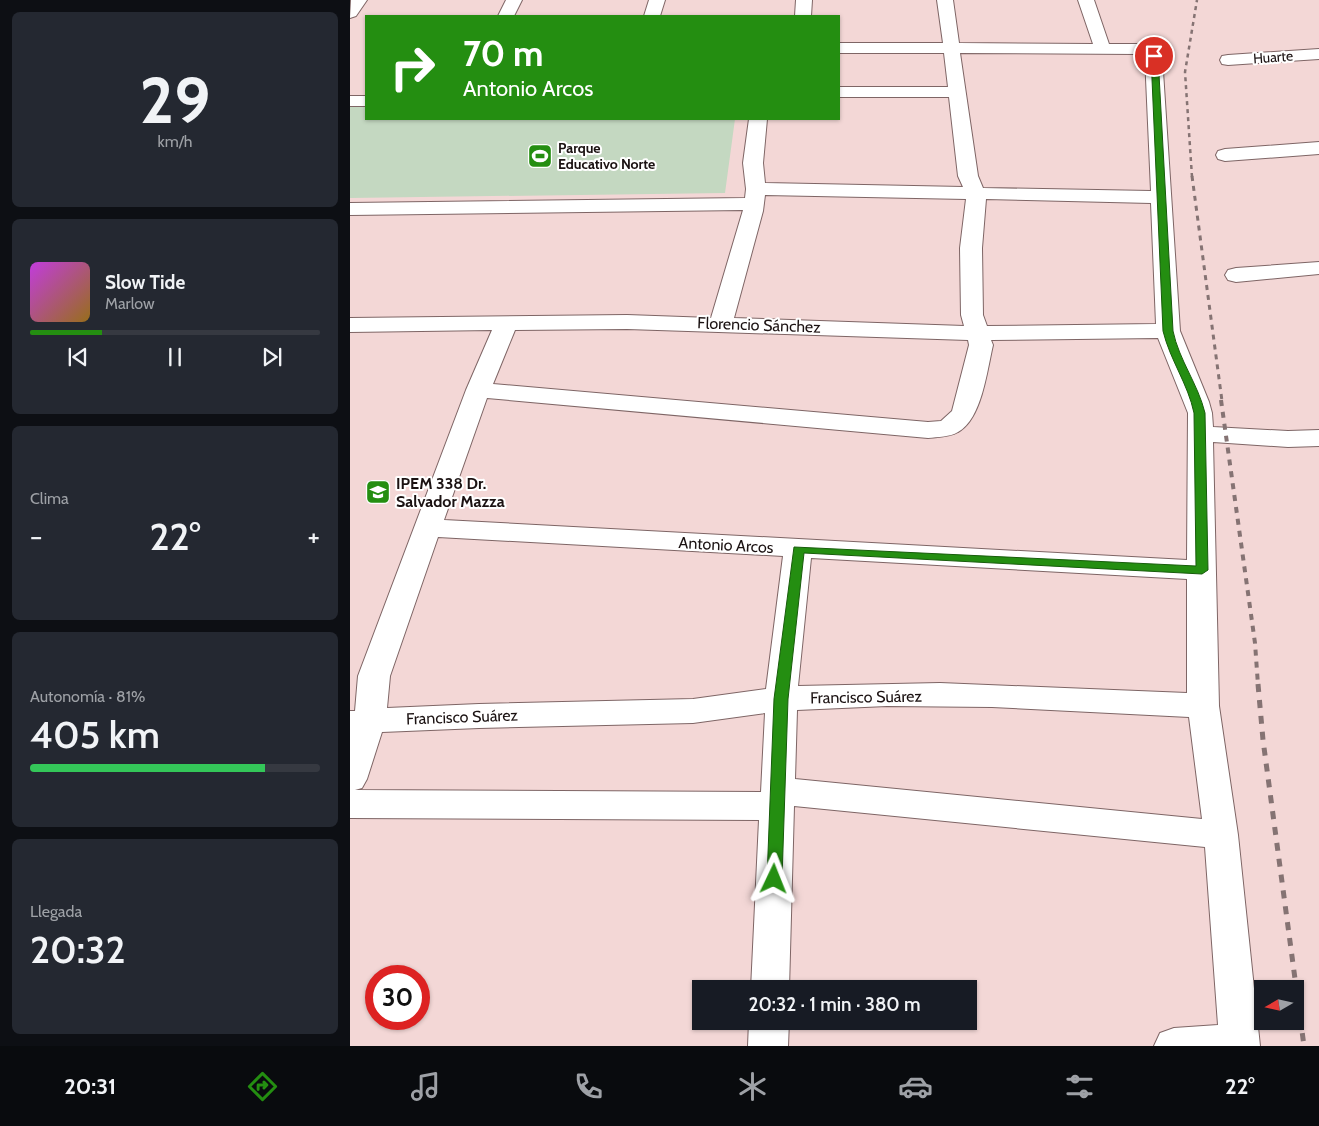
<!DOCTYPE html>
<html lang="es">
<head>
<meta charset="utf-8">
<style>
	:root { --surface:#171b24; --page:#242831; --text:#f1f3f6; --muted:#9ea1a6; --line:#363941; --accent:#248e11 }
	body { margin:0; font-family:Cabin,sans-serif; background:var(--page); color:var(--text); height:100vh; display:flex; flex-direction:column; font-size:19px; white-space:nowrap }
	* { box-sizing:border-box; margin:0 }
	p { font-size:16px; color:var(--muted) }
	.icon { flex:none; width:28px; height:28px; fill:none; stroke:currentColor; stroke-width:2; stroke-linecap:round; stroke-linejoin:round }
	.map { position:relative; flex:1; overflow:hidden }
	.drawer { display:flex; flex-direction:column; gap:12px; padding:12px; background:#0d0f14; width:350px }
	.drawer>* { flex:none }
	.banner { position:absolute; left:15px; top:15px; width:475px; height:105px; border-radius:0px; box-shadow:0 1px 4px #0004; background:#248e11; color:#fff; overflow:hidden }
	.needle { width:32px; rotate:261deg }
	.buttons { position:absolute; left:904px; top:980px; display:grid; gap:10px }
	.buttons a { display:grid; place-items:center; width:50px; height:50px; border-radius:0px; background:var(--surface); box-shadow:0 1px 4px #0004; font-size:25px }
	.speed { position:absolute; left:15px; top:965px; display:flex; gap:10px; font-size:25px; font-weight:700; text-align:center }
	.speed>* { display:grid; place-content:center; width:65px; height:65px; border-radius:50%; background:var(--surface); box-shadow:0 1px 4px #0004; line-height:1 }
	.speed .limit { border:8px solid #d22; background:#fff; color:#111 }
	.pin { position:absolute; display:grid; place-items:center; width:42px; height:42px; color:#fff; margin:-21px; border:2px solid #fff; border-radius:50%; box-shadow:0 1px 5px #0007 }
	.me { position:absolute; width:55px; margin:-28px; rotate:2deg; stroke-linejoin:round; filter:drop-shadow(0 0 4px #0008) }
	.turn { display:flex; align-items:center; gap:18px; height:105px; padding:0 15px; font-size:22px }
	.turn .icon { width:65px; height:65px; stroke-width:2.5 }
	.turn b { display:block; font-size:35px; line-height:42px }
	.big { font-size:38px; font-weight:600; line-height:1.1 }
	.drawer .widget { flex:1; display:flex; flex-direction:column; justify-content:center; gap:8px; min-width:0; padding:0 18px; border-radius:8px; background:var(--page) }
	.drawer .dial { align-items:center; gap:0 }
	.dial b { font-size:65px; line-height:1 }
	.song { display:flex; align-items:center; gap:15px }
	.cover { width:60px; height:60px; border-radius:8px; background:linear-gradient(135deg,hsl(290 70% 55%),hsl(40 70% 35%)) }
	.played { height:5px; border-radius:2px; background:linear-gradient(90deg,var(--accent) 25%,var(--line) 25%) }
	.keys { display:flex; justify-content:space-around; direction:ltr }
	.heat { display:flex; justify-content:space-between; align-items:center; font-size:28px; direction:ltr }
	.charge { height:8px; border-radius:4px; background:linear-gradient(90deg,#34c759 81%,var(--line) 0) }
	.trip { position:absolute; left:342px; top:980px; width:285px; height:50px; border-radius:0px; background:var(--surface); box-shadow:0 1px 4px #0004; font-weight:600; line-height:50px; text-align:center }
	.tab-bar { display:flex; height:80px; justify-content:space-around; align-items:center; background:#090b0e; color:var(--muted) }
	.tab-bar .icon { width:35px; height:35px }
	.tab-bar .active { color:var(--accent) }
	.tab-bar b { font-size:22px; color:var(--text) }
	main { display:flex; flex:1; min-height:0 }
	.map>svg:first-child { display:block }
	.green { fill:#c4d8c1 }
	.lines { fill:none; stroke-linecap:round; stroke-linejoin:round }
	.minor-casing { stroke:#7e6565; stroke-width:2 }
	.minor { fill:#fff; fill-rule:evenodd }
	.rail-far3 { stroke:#857373; stroke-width:2.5; stroke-dasharray:4 4; stroke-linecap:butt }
	.rail-far2 { stroke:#857373; stroke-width:3; stroke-dasharray:5 5; stroke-linecap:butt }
	.rail-far1 { stroke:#857373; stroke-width:4; stroke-dasharray:6 6; stroke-linecap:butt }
	.rail { stroke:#857373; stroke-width:5; stroke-dasharray:8 8; stroke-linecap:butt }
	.route { fill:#248e11; stroke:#175c0b }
	.labels { text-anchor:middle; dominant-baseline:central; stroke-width:4; stroke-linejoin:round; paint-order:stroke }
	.far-street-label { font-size:14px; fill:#1b1212; stroke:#fff }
	.far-poi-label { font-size:14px; font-weight:bold; fill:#1b1212; stroke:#fff; text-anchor:start }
	.street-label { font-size:16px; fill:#1b1212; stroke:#fff }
	.poi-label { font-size:16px; font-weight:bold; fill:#1b1212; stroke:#fff; text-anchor:start }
</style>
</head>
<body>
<main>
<section class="drawer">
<div class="widget dial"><b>29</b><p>km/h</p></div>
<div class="widget">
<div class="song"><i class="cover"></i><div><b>Slow Tide</b><p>Marlow</p></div></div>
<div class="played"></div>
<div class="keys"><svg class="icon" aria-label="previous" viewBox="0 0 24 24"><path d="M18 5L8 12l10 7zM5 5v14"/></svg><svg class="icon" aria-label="pause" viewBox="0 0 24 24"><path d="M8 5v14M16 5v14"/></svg><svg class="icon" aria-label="next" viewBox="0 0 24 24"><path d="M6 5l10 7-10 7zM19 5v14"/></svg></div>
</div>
<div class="widget"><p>Clima</p>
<div class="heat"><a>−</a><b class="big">22°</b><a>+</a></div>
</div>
<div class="widget"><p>Autonomía · 81%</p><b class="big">405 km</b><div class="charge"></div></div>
<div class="widget"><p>Llegada</p><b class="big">20:32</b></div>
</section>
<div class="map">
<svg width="969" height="1046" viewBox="0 0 969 1046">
	<rect width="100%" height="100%" fill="#f3d7d6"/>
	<!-- green -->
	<path class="green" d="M 0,106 L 16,106 L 16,119 L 385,119 L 375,193 L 0,198 Z"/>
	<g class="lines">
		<defs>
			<path id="minor" d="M 1,0 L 17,0 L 6,16 L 0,18 Z
				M 156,0 L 172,0 L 164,16 L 148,16 Z
				M 299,0 L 315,0 L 310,16 L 294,16 Z
				M 446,0 L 462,0 L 461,16 L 445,16 Z
				M 587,0 L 603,0 L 609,43 L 743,44 L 728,0 L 744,0 L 759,44 L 788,44 L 807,49 L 812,56 L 830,331 L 859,402 L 862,413 L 863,427 L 938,431 L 969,430 L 969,446 L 938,447 L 863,442 L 869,706 L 888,835 L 910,1046 L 804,1046 L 810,1033 L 824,1028 L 868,1025 L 855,847 L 444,806 L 439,989 L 401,989 L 409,820 L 0,818 L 0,711 L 5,711 L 8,676 L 116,390 L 142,330 L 0,332 L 0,318 L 277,315 L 361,318 L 393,210 L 0,215 L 0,203 L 395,198 L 396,189 L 393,163 L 399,119 L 417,119 L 413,163 L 415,183 L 613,187 L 608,176 L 599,97 L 489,97 L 489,87 L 598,87 L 594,53 L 489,53 L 489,43 L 593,43 ZM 610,53 L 788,54 L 795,56 L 801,191 L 633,188 L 628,176 ZM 415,195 L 616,199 L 610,248 L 611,315 L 614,326 L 384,318 L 413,211 ZM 636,199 L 801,203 L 806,324 L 637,326 L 633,315 L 632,248 ZM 277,329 L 618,340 L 619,345 L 602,411 L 591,421 L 578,422 L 143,384 L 165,330 ZM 808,338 L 838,413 L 837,560 L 94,520 L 137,398 L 578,438 C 588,437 600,437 608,432 C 632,419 637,370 643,345 L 641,340 ZM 88,537 L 433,556 L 416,689 L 343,699 L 129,704 L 37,708 L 40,676 ZM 461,558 L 837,579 L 837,693 L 590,683 L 448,686 ZM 537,706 L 642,707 L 839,717 L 852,819 L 445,779 L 447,710 ZM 415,713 L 411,792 L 5,790 L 12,788 L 17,779 L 32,732 L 129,728 L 343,723 Z
				M 969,49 L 969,59 L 878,65 L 872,64 L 870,60 L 872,56 L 878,55 Z
				M 0,96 L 16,96 L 16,106 L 0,106 Z
				M 969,142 L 969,154 L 875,161 L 868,159 L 866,155 L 868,151 L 875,149 Z
				M 969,262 L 969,274 L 886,282 L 878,280 L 875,275 L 878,270 L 886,268 Z
				M 399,1021 L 439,1021 L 438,1046 L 398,1046 Z"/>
		</defs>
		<!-- minor casing -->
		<use href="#minor" class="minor-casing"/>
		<!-- minor -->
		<use href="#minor" class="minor"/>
		<!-- rail-far3 -->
		<path class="rail-far3" d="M 842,177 L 835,72 L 847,0"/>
		<!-- rail-far2 -->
		<path class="rail-far2" d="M 842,176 L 872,401"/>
		<!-- rail-far1 -->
		<path class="rail-far1" d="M 871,400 L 905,643 L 908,685"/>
		<!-- rail -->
		<path class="rail" d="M 908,684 L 913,740 L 954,1046"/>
	</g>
	<!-- route -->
	<path class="route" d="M 804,54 L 808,56 L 823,331 C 829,360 848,384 855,413 L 858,570 L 852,574 L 454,553 L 438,699 L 432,879 L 430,883 L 424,885 L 419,883 L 417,879 L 424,699 L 444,547 L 846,566 L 844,413 C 838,384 820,360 813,331 L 801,56 Z"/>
	<!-- icons -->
	<defs>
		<symbol id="stadium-square" viewBox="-11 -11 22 22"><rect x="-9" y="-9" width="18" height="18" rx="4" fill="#248e11" stroke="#fff"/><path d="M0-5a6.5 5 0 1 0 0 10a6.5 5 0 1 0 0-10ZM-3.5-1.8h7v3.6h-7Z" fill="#fff"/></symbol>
		<symbol id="school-square" viewBox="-11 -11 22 22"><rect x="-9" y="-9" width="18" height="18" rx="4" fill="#248e11" stroke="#fff"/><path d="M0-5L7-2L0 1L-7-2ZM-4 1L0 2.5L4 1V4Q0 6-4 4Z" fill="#fff"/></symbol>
	</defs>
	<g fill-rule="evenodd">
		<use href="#stadium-square" x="176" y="142" width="28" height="28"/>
		<use href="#school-square" x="14" y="478" width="28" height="28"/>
	</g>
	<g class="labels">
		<!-- far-street labels -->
		<g class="far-street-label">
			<text transform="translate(923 57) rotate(-4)">Huarte</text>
		</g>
		<!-- far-poi labels -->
		<g class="far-poi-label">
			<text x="208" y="148">Parque<tspan x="208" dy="16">Educativo Norte</tspan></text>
		</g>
		<!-- street labels -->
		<g class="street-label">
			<text transform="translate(409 325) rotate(2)">Florencio Sánchez</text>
			<text transform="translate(376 545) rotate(3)">Antonio Arcos</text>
			<text transform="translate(516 697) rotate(-1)">Francisco Suárez</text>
			<text transform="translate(112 717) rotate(-2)">Francisco Suárez</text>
		</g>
		<!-- poi labels -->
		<g class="poi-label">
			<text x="46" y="483">IPEM 338 Dr.<tspan x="46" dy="18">Salvador Mazza</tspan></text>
		</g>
	</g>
</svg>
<div class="buttons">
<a><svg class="needle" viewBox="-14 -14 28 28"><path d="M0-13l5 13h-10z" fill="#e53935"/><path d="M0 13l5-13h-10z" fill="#9ea1a6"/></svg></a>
</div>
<div class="speed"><div class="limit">30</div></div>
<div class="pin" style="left:804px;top:56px;background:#d93025"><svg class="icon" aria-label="arrive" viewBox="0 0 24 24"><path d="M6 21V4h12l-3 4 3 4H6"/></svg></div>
<svg class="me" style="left:424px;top:879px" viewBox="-20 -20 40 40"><path d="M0-17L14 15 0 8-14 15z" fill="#248e11" stroke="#fff" stroke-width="4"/></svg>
<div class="trip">20:32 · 1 min · 380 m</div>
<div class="banner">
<div class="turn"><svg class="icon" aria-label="right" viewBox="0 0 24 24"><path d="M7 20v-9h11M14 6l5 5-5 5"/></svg><div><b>70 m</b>Antonio Arcos</div></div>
</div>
</div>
</main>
<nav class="tab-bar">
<b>20:31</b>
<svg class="icon active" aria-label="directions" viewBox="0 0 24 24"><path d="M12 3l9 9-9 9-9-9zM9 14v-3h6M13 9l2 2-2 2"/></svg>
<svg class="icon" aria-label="music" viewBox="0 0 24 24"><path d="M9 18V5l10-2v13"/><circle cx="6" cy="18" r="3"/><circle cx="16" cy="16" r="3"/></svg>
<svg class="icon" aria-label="phone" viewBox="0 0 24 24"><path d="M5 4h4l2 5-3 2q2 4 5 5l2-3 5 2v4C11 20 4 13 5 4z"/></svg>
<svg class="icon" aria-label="climate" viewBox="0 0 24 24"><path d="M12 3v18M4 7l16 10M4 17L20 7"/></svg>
<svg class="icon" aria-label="car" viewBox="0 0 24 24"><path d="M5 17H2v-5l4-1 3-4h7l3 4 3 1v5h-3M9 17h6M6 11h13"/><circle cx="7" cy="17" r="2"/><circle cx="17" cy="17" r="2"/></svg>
<svg class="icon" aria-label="filters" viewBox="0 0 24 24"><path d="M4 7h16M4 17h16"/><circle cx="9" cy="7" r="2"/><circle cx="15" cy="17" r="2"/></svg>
<b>22°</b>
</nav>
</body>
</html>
